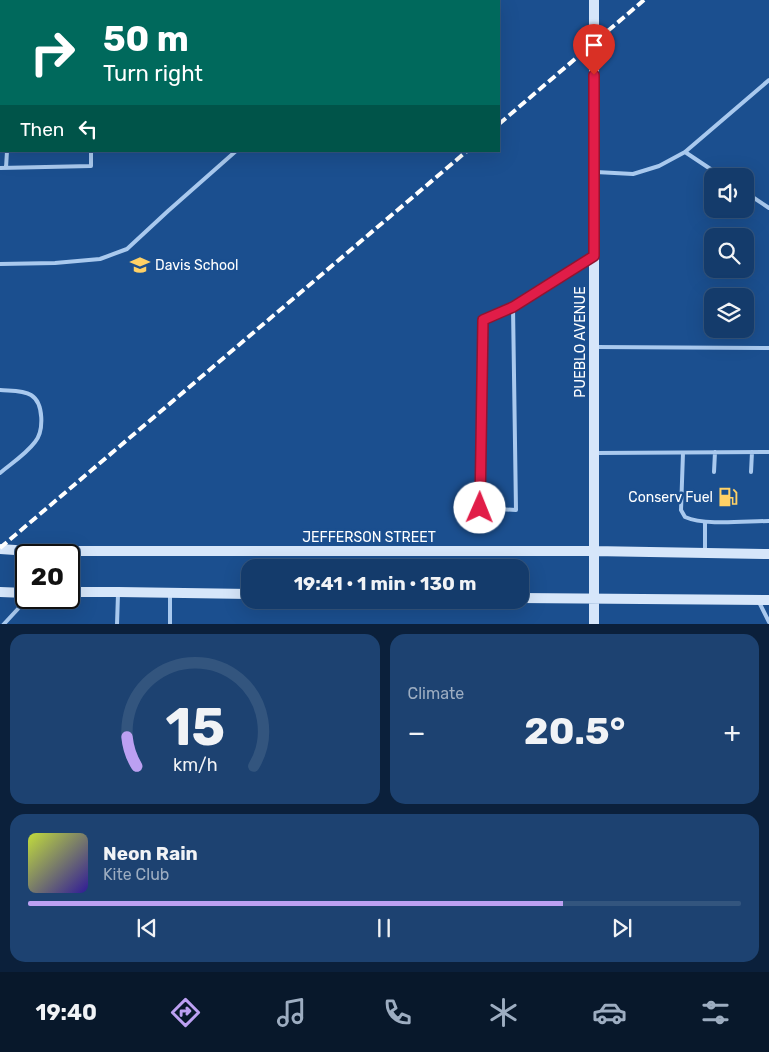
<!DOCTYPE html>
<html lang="en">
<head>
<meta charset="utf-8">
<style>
	:root { --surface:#143b6b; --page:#1d4271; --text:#f1f3f6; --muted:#9dadc1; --line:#33557e; --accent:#bca0f2 }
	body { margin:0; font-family:Rubik,sans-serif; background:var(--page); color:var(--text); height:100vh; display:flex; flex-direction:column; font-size:19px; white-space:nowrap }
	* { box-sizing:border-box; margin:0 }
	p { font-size:16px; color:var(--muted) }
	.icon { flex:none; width:28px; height:28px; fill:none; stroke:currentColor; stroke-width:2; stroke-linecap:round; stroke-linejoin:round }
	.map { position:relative; height:624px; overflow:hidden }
	.side { display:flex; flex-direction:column; gap:10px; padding:10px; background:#0b203b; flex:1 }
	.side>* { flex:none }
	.guide { position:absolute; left:0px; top:0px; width:500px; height:152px; box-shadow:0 5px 20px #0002,0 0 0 1px var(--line); background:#00695c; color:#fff; overflow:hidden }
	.buttons { position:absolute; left:704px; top:168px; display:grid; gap:10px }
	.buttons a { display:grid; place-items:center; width:50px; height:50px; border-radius:10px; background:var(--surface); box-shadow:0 5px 20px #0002,0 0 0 1px var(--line); font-size:25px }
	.speed { position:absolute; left:15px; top:544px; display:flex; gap:10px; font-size:25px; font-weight:700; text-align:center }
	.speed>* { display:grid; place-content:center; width:65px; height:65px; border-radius:50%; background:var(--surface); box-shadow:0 5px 20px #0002,0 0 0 1px var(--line); line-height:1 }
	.speed .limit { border:2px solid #111; border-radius:8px; background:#fff; color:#111 }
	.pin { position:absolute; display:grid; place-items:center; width:42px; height:42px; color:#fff; margin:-51px -21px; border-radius:50% 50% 50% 0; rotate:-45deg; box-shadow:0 0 5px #0007 }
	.pin .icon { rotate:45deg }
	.me { position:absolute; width:55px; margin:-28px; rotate:1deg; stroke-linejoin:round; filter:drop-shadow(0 0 4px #0008) }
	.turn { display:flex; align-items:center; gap:18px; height:105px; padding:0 20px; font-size:22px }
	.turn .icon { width:65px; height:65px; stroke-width:2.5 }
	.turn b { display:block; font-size:35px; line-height:42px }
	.then { display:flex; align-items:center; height:48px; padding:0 20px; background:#0003; gap:10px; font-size:19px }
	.big { font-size:38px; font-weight:700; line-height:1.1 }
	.side .widget { flex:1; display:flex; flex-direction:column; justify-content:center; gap:8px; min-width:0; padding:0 18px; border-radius:15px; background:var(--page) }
	.side .dial { align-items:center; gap:0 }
	.dial svg { height:130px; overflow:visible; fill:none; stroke:var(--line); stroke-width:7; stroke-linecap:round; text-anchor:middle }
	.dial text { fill:var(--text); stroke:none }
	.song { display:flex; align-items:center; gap:15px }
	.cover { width:60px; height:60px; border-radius:8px; background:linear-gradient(135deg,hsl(70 70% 55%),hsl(250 70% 35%)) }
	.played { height:5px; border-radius:2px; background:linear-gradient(90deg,var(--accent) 75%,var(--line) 75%) }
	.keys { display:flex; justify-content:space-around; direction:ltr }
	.heat { display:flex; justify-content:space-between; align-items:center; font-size:28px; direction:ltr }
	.side .tiles { flex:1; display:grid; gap:10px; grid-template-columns:1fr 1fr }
	.widget:last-child { grid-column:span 2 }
	.trip { position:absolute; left:241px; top:559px; width:288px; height:50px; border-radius:15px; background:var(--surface); box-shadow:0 5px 20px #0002,0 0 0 1px var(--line); font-weight:700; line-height:50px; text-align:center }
	.tab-bar { display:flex; height:80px; justify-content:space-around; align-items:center; background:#08182b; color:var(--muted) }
	.tab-bar .icon { width:35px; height:35px }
	.tab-bar .current { color:var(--accent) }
	.tab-bar b { font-size:22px; color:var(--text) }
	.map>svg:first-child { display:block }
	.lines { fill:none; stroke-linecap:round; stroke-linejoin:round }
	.lane { stroke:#a9c9ee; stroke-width:4 }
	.secondary { stroke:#d6e6fa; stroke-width:10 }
	.rail { stroke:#fff; stroke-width:4; stroke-dasharray:9 4; stroke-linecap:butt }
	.route-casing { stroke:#92132f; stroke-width:12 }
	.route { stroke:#e11d48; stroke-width:9 }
	.labels { text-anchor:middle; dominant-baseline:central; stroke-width:5; stroke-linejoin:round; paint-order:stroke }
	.poi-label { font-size:14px; fill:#fff; stroke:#1b4f8f; text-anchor:start }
	.street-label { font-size:14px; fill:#fff; stroke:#1b4f8f }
</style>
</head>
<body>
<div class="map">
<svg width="769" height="625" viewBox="0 0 769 625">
	<rect width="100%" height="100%" fill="#1b4f8f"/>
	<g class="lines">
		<!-- lane -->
		<path class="lane" d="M 424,1 L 426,0
			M 685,152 L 721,176
			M 0,168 L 91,166 L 91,151
			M 6,168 L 7,151
			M 596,172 L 633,174 L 659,166 L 685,152 L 769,80
			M 745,192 L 769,208
			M 0,264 L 55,263 L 100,259 L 127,249 L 168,211 L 236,151
			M 513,307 L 483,320 L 480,508 L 516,510 L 513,307 L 592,257
			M 596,347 L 769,348
			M 0,390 C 9,391 23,390 31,395 C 44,403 44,431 35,442 C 26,454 12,463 0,473
			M 596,453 L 769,452
			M 683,453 L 681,510 L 685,517 C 705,526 746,521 769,521
			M 714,472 L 715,452
			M 751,472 L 752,452
			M 705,552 L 705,522
			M 759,602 L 769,622
			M 3,625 L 28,598
			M 117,625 L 118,594
			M 170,625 L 170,594"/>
		<!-- secondary -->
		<path class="secondary" d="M 594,0 L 594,625
			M 0,549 L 30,551 L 593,551 L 769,554
			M 0,592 L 26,593
			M 69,592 L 118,592 L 250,594
			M 520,598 L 769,600"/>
		<!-- rail -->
		<path class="rail" d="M 499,124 L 644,0
			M 0,548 L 467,151"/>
	</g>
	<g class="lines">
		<defs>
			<path id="route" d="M 480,508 L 483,320 L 513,307 L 594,256 L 594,75"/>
		</defs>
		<!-- route casing -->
		<use href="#route" class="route-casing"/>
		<!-- route -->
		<use href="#route" class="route"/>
	</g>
	<!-- icons -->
	<defs>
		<symbol id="school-bare" viewBox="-9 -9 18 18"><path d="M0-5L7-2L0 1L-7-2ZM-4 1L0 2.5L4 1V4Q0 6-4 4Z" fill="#ffd166" stroke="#1b4f8f" stroke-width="2.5" paint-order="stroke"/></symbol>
		<symbol id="fuel-bare" viewBox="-9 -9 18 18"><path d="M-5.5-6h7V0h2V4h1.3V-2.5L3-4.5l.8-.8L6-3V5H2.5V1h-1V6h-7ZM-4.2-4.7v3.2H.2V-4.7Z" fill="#ffd166" stroke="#1b4f8f" stroke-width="2.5" paint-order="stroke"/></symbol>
	</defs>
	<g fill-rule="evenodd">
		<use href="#school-bare" x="126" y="251" width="28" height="28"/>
		<use href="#fuel-bare" x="714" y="483" width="28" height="28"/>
	</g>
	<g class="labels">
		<!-- poi labels -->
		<g class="poi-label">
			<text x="155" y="265">Davis School</text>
			<text x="713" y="497" text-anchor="end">Conserv Fuel</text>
		</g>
		<!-- street labels -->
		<g class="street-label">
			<text transform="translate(580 342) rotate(-90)">PUEBLO AVENUE</text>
			<text x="369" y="537">JEFFERSON STREET</text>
		</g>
	</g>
</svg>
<div class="buttons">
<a><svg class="icon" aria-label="sound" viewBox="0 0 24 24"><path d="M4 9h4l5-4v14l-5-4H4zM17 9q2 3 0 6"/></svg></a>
<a><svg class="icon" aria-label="search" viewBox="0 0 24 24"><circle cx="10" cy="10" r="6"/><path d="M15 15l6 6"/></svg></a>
<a><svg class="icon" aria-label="layers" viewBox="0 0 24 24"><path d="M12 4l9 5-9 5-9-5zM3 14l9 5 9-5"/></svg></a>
</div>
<div class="speed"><div class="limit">20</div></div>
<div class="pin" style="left:594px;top:75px;background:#d93025"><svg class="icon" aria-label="arrive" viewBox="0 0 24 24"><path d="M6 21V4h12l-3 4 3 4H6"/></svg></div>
<svg class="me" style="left:480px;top:508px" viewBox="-20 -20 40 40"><circle r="19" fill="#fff"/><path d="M0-13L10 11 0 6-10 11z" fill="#e11d48"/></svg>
<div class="trip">19:41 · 1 min · 130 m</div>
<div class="guide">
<div class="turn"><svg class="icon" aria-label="right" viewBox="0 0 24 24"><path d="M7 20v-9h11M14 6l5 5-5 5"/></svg><div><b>50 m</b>Turn right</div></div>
<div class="then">Then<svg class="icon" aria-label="left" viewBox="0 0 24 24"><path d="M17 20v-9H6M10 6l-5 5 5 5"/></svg></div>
</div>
</div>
<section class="side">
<div class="tiles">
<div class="widget dial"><svg viewBox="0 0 100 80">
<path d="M14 69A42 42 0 1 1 86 69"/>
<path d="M14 69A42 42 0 0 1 8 51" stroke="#bca0f2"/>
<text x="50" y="56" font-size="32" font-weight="700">15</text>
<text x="50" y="72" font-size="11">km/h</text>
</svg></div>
<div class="widget"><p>Climate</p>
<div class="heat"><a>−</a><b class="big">20.5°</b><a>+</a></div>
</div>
<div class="widget">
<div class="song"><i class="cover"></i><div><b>Neon Rain</b><p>Kite Club</p></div></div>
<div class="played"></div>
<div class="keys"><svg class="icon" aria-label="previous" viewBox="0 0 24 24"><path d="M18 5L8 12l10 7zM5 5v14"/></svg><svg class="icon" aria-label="pause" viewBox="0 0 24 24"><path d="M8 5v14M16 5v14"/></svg><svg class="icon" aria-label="next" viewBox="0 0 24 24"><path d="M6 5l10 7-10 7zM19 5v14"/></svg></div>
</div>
</div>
</section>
<nav class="tab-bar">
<b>19:40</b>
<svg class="icon current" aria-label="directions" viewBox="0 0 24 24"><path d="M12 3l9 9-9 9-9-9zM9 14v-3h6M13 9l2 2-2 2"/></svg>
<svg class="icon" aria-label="music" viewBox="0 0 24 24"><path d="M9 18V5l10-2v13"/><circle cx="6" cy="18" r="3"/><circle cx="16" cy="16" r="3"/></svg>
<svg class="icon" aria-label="phone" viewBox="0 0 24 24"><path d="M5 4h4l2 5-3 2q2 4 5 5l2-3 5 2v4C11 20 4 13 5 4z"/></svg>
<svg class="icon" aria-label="climate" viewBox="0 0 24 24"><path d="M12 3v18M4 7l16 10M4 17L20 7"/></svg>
<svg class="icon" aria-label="car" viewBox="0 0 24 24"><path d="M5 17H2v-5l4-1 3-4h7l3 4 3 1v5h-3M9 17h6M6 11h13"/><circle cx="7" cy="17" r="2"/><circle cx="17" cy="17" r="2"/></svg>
<svg class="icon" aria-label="filters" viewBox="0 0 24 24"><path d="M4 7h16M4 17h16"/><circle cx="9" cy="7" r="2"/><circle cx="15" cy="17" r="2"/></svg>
</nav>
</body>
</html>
